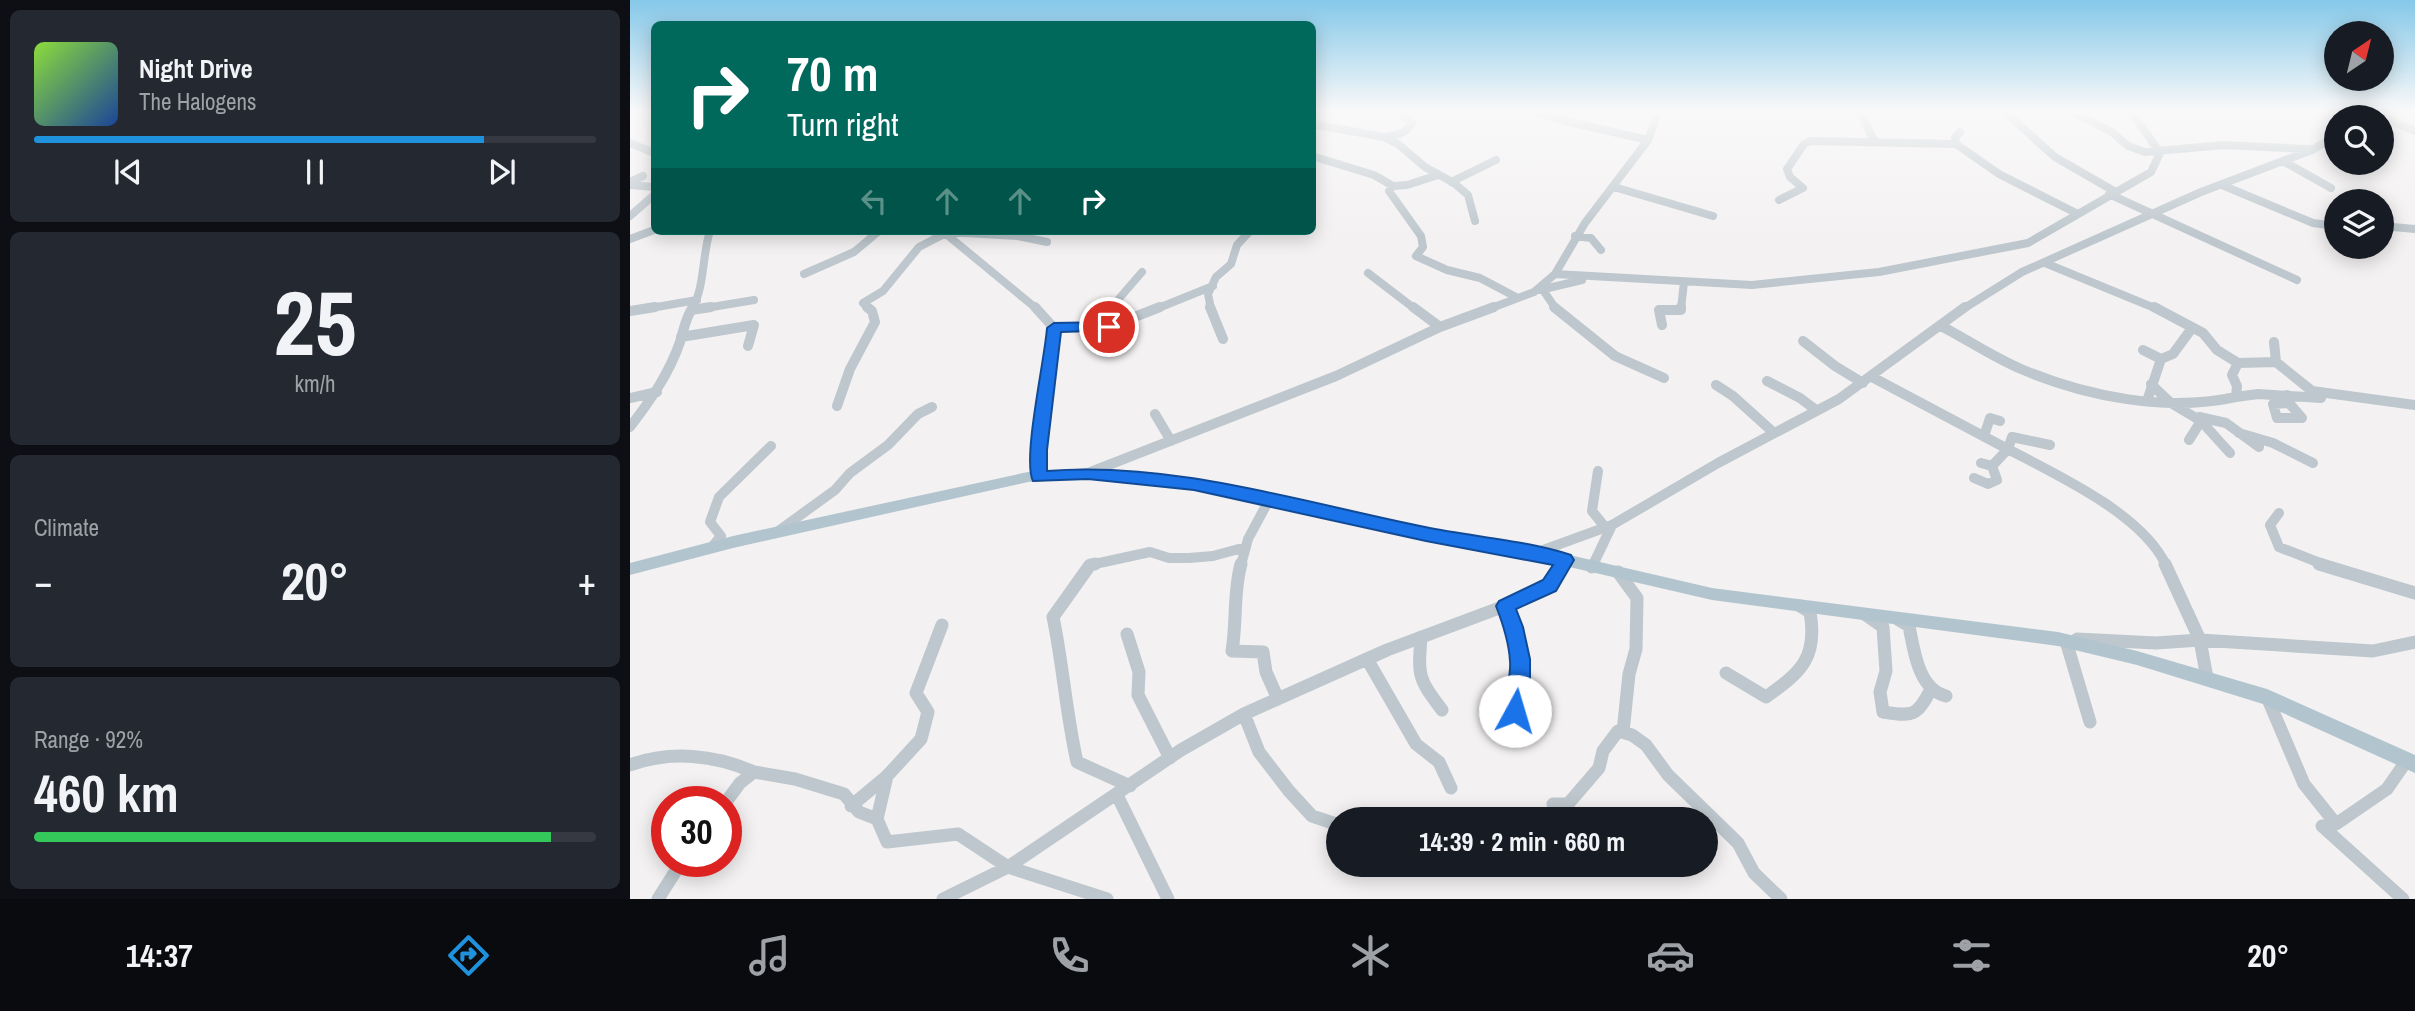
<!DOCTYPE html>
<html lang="en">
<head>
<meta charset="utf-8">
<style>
	:root { --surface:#171b24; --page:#242831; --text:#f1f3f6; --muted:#9ea1a6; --line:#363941; --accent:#1f92de }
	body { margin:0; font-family:"Archivo Narrow",sans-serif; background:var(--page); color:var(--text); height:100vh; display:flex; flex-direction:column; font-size:26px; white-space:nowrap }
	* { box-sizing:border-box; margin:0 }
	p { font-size:23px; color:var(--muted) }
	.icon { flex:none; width:38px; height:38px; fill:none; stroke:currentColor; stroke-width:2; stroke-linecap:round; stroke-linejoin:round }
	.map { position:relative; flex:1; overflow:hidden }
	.panel { display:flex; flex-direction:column; gap:10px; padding:10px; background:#0d0f14; width:630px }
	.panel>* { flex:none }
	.top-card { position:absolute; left:21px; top:21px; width:665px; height:214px; border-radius:10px; box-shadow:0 4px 18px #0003; background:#00695c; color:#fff; overflow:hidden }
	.needle { width:46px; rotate:35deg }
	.buttons { position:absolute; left:1694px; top:21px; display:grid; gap:14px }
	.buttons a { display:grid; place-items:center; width:70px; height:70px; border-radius:50%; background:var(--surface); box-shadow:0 4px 18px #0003; font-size:35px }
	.speed { position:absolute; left:21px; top:786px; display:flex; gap:14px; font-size:35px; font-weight:700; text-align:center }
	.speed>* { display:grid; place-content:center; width:91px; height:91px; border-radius:50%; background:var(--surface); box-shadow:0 4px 18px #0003; line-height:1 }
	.speed .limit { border:10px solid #d22; background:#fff; color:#111 }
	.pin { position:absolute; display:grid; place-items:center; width:60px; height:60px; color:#fff; margin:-30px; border:4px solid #fff; border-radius:50%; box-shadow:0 2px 7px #0007 }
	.me { position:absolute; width:77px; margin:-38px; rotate:6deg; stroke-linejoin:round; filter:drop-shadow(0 0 5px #0008) }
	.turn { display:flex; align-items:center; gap:24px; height:147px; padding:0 21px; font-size:32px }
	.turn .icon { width:91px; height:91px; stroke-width:2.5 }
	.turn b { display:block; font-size:49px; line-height:60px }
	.lanes { display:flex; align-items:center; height:66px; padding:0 21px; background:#0003; justify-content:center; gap:35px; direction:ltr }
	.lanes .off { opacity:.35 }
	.big { font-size:52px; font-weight:800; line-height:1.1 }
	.panel .widget { flex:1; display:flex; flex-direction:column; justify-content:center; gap:10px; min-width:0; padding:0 24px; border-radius:10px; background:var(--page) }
	.panel .dial { align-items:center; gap:0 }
	.dial b { font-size:91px; line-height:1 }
	.song { display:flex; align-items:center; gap:21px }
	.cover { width:84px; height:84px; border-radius:10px; background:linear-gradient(135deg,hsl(90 70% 55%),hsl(220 70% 35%)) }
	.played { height:7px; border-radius:4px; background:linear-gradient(90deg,var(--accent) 80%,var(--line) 80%) }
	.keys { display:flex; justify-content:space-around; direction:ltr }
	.heat { display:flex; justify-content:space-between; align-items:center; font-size:38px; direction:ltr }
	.charge { height:10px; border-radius:5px; background:linear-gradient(90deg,#34c759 92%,var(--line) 0) }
	.trip { position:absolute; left:696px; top:807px; width:392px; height:70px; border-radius:35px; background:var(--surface); box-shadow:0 4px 18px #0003; font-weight:800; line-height:70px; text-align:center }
	.dock { display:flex; height:112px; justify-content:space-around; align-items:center; background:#090b0e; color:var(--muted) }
	.dock .icon { width:49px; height:49px }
	.dock .on { color:var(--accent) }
	.dock b { font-size:32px; color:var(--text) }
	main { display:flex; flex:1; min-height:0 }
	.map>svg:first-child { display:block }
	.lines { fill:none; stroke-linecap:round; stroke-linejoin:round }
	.minor-far2 { stroke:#bdc7cd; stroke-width:8 }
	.minor-far1 { stroke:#bdc7cd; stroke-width:10 }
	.minor { stroke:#bdc7cd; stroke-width:13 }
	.major { fill:#b2c5ce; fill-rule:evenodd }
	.route { fill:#1a73e8; stroke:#114b97; stroke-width:2 }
</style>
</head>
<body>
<main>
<section class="panel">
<div class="widget">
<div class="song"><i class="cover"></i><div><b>Night Drive</b><p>The Halogens</p></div></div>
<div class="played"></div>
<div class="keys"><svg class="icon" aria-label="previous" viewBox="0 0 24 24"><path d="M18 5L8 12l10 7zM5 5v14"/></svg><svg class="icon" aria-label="pause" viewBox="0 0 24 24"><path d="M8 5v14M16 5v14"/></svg><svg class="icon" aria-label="next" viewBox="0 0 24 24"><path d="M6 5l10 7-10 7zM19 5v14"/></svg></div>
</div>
<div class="widget dial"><b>25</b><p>km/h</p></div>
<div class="widget"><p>Climate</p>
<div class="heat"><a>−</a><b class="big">20°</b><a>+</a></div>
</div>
<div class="widget"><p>Range · 92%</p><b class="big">460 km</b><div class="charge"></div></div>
</section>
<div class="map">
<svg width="1785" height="899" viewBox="0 0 1785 899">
	<rect width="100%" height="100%" fill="#f3f1f1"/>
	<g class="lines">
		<!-- minor-far2 -->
		<path class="minor-far2" d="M 682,111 L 686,111
			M 905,111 L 927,119 L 1018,140
			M 1230,111 L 1244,141
			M 1374,111 L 1425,157 L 1484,191
			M 1747,114 L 1785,131
			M 1448,115 L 1482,132 L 1498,146 L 1515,152 L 1594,145 L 1679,149
			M 682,124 L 754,137 L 768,144 L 795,167 L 824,183 L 838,195 L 845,221
			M 1330,132 L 1325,137 L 1326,144 L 1369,174 L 1448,214
			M 754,137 C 766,135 776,134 782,123 L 774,116 L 773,111
			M 0,143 L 24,153
			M 682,156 L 744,175 L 763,186
			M 1653,161 L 1701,188
			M 808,175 L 777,185 L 763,186 L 759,191 L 791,236 L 793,247 L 786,256 L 817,270 L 850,278 L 886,297
			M 0,182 L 13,176
			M 821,182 L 866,160
			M 0,185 L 24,187
			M 1592,185 L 1683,223 L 1706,226
			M 984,187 L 1083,216
			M 1479,194 L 1667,280
			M 1149,200 L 1173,188 L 1160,177 L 1157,169 L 1174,144 L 1180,141 L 1326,144
			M 0,216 L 24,195
			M 1752,226 L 1785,229
			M 299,231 L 388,236 L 417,242
			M 316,234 L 407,309
			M 945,236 L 961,238 L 971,250
			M 0,239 L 24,230
			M 1415,263 L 1527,309
			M 738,273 L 785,309
			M 174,274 L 224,252 L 249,231
			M 925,274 L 1122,285 L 1249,272 L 1398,243 L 1521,172 L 1530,153 L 1501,111
			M 910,290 L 952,280
			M 913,290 L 926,309
			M 15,309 L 67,300
			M 62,309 C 75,287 72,255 80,231
			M 70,309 L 124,300
			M 239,309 L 233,303 L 253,291 L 289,247 L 320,231
			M 480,309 L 512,272
			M 526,309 L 583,286
			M 581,309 L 578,294 L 586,277 L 601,264 L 607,245 L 620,231
			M 859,309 L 904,292 L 925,274 L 955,223 L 1018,140 L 1029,111
			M 1051,309 L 1054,282
			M 1333,309 L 1392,272 L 1571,192 L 1682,150 L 1706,136"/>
		<!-- minor-far1 -->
		<path class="minor-far1" d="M 405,307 L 424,328 L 408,477
			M 580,307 L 593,339
			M 783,307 L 810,327
			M 924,307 L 985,356 L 1034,378
			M 1524,307 L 1573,333 L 1587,350 L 1608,363 L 1646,362 L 1682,391 L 1785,405
			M 61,310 L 81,307
			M 0,311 L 25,307
			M 1032,325 L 1029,310 L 1051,310 L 1051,307
			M 1311,326 C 1338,340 1363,357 1391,369 C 1457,397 1536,412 1606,397 L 1607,386 L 1602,375 L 1608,363
			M 424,328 L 479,327 L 530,307
			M 461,328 L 482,307
			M 51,337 L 124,325 L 118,346
			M 1173,341 L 1205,366 L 1233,383
			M 1644,342 L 1646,362
			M 1513,350 L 1531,359
			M 1242,377 C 1285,400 1327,422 1370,445 C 1421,472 1511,512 1536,565
			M 1137,381 L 1170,398 L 1186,410
			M 1521,384 L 1541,403 L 1571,421 L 1600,453
			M 1086,385 L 1103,396 L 1144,433
			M 1657,395 L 1659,403
			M 1606,397 L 1628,394 L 1691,398
			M 0,398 L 27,392
			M 1517,401 L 1531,359 L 1543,354 L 1562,328
			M 1659,403 L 1672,418 L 1647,418 L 1643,404 Z
			M 207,406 L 220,369 L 245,322 L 242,311 L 237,307
			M 525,414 L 541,441
			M 1569,417 L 1596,423 L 1629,447
			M 0,427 C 20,401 39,374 50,342 C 54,329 55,319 63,307
			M 1609,433 L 1643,443 L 1683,463
			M 1354,436 L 1360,418 L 1370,421
			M 1559,440 L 1571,421
			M 1351,463 L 1362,466 L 1378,449 L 1382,437 L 1420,445
			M 968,471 L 962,511 L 975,527
			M 458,473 L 706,376 L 810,327 L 864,307
			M 1344,478 L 1358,484 L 1367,480 L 1362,466
			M 1649,513 L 1640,525 L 1649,547 L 1695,565
			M 147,532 L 205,490 L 220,473 L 258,445 L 288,414 L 302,407
			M 82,547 L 91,536 L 80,522 L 89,497 L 141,446
			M 905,553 L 982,525 L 1088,463 L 1209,399 L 1335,307
			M 460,565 L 520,552 L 539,558 L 559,558 L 583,556 L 616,547
			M 611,565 L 618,539 L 639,500
			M 932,565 L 935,560
			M 963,565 L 982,525"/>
		<!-- minor -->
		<path class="minor" d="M 465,564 L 460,565 L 423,617 C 433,665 436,713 447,762 L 500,786
			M 611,564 C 603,593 607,621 602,651 L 633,652 L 636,672 L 648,699
			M 1535,564 L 1570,640 L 1577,678
			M 1689,564 L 1785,593
			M 962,567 L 964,564
			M 988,572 L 1007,598 L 1006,649 L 999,674 L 993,732
			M 875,606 C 893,649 888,682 885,727
			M 1236,615 L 1253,627 L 1256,671 L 1250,692 L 1253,712 C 1281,716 1286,718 1300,691
			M 1269,620 L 1279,626 C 1284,650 1288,689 1316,696
			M 497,634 L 509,672 L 508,695 L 540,758
			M 791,637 C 788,677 788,678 812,710
			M 1447,639 L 1526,643 L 1570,640 L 1743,651 L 1785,642
			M 1436,641 L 1460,722
			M 737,659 L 786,744 L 809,762 L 821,788
			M 1096,673 L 1136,697 C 1171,672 1188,658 1180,612 L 1170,606
			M 1637,697 L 1674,784 L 1706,824
			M 614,714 L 629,752 L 659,791 L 682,816 L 709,825
			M 0,765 C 41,750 85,755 124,772
			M 487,795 L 538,899
			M 96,802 L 110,783 L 124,772 L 165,779 L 214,794 L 229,812 L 247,819 L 257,842 L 328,834 L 378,867 L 477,899
			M 923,804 L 938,804 L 969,768 L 973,751 L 988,731 L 1002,735 L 1016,745 L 1038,775 L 1108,843 L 1124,873 L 1151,899
			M 221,806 L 257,776
			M 247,819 L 257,776 L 291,739 L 298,712 L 286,693 L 312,625
			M 28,899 L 52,861
			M 313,899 L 378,867 L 551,750 L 614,714 L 757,650 L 880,604 L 919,585 L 933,564
			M 1773,899 L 1692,826 L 1706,824 L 1757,789 L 1777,760"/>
		<!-- major -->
		<path class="major" d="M 458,468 L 564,479 L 796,528 L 905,547 L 1082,588 L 1428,632 L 1507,651 L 1637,689 L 1785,755 L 1785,773 L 1633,704 L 1507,665 L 1428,646 L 1082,600 L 905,559 L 796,540 L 564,489 L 458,478 L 398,482 L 103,548 L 0,575 L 0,563 L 103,536 L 398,472 Z"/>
	</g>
	<!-- sky -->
	<linearGradient id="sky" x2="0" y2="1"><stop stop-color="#85c8e9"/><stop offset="0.47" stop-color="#faf9f9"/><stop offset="1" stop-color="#faf9f9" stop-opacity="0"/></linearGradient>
	<rect width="1785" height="236" fill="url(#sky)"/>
	<!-- route -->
	<path class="route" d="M 479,322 L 486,327 L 484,330 L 431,332 L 417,450 L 417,471 C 544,461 671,502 795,527 C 843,537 895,540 941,555 L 944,560 L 926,591 L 886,609 L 893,627 L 900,659 L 900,683 L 892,717 L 885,720 L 878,717 C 870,700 882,680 880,661 C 879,642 873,624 866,606 L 869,601 L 913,580 L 923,565 L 796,541 L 564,490 L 458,479 L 403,481 C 392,459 415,359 417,328 L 424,323 Z"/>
</svg>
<div class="buttons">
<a><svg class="needle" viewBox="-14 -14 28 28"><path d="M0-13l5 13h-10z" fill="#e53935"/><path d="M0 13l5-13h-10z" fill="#9ea1a6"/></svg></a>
<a><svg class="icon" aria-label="search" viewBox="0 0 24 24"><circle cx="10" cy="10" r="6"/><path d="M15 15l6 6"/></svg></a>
<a><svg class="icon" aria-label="layers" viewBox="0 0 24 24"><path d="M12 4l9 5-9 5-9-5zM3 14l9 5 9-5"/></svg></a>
</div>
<div class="speed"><div class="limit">30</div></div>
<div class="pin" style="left:479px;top:327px;background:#d93025"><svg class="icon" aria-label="arrive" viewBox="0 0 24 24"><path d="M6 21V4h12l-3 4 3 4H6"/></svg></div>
<svg class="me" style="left:885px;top:711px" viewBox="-20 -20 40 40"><circle r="19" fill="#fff"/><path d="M0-13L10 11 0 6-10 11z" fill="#1a73e8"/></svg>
<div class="trip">14:39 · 2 min · 660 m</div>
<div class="top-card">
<div class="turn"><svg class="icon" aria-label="right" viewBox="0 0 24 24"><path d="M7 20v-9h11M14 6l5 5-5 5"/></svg><div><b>70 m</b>Turn right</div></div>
<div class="lanes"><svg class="icon off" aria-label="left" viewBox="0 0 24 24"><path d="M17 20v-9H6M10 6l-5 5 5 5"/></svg><svg class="icon off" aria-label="ahead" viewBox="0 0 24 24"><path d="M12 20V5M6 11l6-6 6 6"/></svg><svg class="icon off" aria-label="ahead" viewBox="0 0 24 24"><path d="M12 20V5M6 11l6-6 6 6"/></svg><svg class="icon" aria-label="right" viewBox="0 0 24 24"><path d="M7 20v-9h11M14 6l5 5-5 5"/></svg></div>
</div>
</div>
</main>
<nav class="dock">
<b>14:37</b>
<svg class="icon on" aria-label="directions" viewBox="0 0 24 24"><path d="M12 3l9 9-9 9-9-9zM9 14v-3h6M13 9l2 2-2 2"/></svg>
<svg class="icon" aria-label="music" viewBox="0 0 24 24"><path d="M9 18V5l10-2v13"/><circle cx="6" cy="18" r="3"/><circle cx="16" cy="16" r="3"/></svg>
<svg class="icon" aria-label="phone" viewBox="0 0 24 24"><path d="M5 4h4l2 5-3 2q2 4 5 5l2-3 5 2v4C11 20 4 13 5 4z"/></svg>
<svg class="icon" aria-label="climate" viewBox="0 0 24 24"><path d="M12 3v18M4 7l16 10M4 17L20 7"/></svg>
<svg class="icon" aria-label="car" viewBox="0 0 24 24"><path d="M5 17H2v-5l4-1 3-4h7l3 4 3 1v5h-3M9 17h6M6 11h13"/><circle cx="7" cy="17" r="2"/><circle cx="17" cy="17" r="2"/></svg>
<svg class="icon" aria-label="filters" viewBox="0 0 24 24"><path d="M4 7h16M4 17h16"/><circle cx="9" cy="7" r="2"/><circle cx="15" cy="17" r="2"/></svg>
<b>20°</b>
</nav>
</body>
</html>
